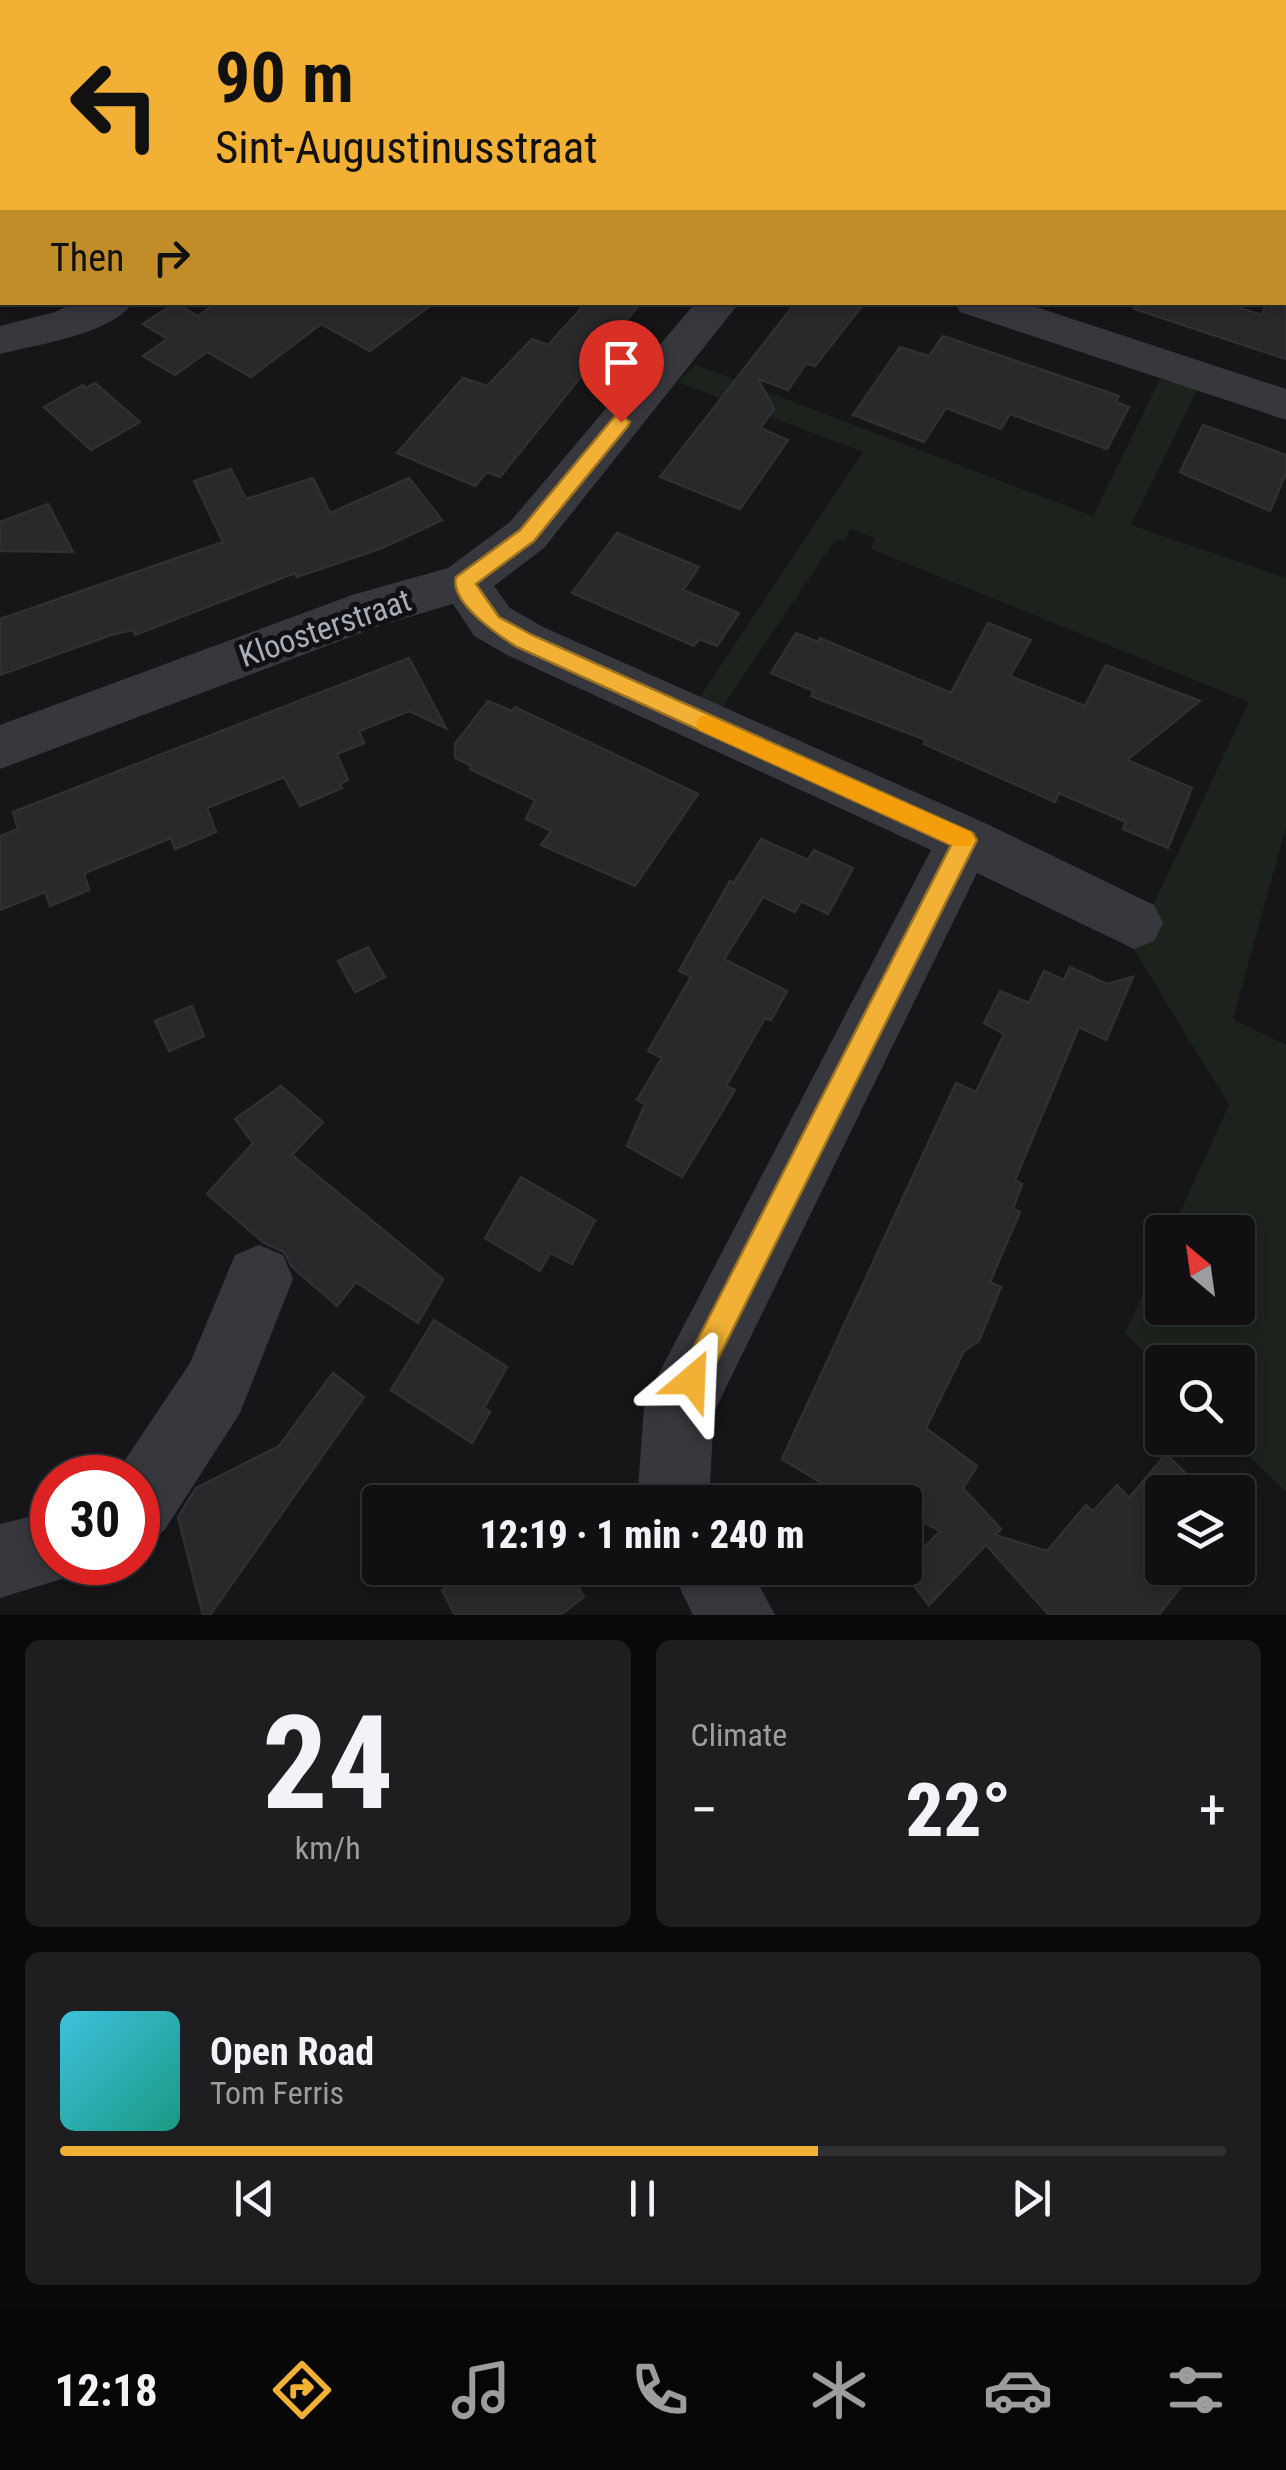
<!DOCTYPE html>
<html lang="en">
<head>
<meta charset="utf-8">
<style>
	:root { --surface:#101012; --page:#1e1e20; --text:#f1f3f6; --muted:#9c9d9f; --line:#303032; --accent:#f2b134 }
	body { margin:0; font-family:"Roboto Condensed",sans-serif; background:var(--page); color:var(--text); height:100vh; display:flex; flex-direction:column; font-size:38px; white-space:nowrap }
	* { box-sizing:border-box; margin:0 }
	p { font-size:32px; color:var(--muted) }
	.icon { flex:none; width:55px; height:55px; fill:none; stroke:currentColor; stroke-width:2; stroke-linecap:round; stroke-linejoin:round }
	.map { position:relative; height:1615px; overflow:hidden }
	.sheet { display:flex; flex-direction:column; gap:25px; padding:25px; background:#09090a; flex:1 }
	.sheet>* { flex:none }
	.guide { position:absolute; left:0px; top:0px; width:1288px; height:305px; box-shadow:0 5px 15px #0003,0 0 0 2px var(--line); background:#f2b134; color:#111; overflow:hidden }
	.needle { width:65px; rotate:331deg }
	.controls { position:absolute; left:1145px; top:1215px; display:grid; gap:20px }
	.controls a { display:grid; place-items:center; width:110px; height:110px; border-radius:10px; background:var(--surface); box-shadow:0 5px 15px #0003,0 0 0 2px var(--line); font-size:50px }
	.speed { position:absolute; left:30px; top:1455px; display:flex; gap:20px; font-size:50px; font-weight:700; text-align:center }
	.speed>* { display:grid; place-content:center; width:130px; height:130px; border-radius:50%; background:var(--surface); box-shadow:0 5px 15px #0003,0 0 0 2px var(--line); line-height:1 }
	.speed .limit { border:15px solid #d22; background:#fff; color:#111 }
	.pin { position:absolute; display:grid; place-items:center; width:85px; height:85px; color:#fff; margin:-102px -42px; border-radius:50% 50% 50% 0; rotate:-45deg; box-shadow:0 0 10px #0007 }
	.pin .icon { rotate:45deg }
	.me { position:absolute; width:110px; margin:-55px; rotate:26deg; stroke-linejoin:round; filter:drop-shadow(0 0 8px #0008) }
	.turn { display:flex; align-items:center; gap:35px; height:210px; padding:0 50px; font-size:45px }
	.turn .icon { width:130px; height:130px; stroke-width:2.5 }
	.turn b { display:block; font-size:70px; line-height:85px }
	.then { display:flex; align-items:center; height:95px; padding:0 50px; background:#0003; gap:20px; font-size:38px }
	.big { font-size:75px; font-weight:800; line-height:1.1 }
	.sheet .tile { flex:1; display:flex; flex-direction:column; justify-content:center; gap:15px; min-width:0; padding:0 35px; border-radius:15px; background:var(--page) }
	.sheet .dial { align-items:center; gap:0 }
	.dial b { font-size:130px; line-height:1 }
	.song { display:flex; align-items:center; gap:30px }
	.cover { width:120px; height:120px; border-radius:15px; background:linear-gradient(135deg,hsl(190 70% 55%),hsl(170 70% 35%)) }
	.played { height:10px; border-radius:5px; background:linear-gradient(90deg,var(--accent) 65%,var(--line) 65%) }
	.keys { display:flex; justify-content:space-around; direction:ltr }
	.heat { display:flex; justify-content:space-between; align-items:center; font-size:55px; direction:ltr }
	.sheet .tiles { flex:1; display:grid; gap:25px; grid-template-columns:1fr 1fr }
	.tile:last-child { grid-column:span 2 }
	.trip { position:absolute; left:362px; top:1485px; width:560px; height:100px; border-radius:10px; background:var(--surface); box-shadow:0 5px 15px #0003,0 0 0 2px var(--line); font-weight:800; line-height:100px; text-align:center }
	.menu { display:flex; height:160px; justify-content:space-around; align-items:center; background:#060607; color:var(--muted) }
	.menu .icon { width:70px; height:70px }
	.menu .active { color:var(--accent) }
	.menu b { font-size:45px; color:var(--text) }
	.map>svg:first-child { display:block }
	.green { fill:#1c231d }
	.building { fill:#29292c; stroke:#303034; stroke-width:2.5 }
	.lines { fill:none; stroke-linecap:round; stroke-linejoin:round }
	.minor { fill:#37383d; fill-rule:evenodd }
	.route { fill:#f2b134; stroke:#9d7322; stroke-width:2.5 }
	.slow { fill:#f59e0b }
	.labels { text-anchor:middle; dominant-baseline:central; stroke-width:10; stroke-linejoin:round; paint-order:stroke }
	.street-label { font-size:32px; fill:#a8adb8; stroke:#111113 }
</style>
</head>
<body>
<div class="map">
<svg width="1286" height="1615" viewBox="0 0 1286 1615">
	<rect width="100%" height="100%" fill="#161618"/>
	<!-- green -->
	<path class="green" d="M 696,365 L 1093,516 L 1160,379 L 1198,389 L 1131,525 L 1286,578 L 1286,827 L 1233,1019 L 1286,1045 L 1286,1492 L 1231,1438 L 1238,1438 L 1238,1362 L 1162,1362 L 1162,1370 L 1125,1333 L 1162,1251 L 1162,1308 L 1238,1308 L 1238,1232 L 1171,1232 L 1229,1105 L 1133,948 L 1249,702 L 871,549 L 875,538 L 850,529 L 845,541 L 835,540 L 719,712 L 698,700 L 863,452 L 678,382 Z"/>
	<!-- building -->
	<path class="building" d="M 1286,258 L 1286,359 L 1134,309 L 1136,302 L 1221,302 L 1262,315 L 1267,302 L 1285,302 Z
		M 217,302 L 435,302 L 370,351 L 321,324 L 251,377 L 207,352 L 175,375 L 143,356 L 167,339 L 143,324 L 175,303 L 198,316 Z
		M 587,302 L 641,302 L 500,477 L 487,472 L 475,486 L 397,453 L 463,378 L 487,386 L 532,339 L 548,345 Z
		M 796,302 L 865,302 L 815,366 L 806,363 L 788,390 L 758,379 L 774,409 L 760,428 L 788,440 L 740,509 L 660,477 Z
		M 943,336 L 1119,396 L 1116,402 L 1129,407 L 1107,449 L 1010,414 L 1001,429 L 946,408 L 924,442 L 853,415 L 900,347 L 929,356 Z
		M 95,383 L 140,422 L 91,450 L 44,407 L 83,385 L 86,388 Z
		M 1203,425 L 1286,455 L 1286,473 L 1270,511 L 1180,472 Z
		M 231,469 L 246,499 L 313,478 L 330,513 L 409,478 L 442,520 L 382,548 L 297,577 L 295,573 L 135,635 L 133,630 L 111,635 L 0,675 L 0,619 L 223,542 L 194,481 Z
		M 48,504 L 73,552 L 0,551 L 0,522 Z
		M 617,533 L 699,567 L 683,590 L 739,613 L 717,646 L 699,639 L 694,646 L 572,593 Z
		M 988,623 L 1031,640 L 1010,676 L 1085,706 L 1106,665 L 1200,701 L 1127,760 L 1192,788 L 1168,848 L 1123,829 L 1126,822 L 1059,793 L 1055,802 L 924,744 L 926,740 L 811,696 L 814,691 L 771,673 L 796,633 L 818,642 L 820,638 L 951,693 Z
		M 409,658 L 446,728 L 409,711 L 359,731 L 364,743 L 337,754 L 348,780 L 340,784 L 342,788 L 300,806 L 284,777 L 207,808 L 216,832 L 175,849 L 171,838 L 90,871 L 84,874 L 89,890 L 50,906 L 45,892 L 0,910 L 0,836 L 18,829 L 13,812 Z
		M 488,701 L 512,711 L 515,707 L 698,794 L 635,886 L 541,845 L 551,831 L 526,819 L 535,800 L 470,769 L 472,766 L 455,758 L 455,744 Z
		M 761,839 L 808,860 L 814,850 L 853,868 L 828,914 L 801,901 L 795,912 L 763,897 L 724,959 L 787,991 L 771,1020 L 765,1018 L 726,1086 L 735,1090 L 682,1177 L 627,1146 L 645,1104 L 637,1100 L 662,1058 L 648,1051 L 691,977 L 679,971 L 730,881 L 734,883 Z
		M 368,947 L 385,977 L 355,992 L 338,961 Z
		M 1070,967 L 1107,984 L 1133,977 L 1106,1040 L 1079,1027 L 1015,1180 L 1022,1184 L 1013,1209 L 1020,1212 L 990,1282 L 1001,1287 L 979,1341 L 964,1351 L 926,1428 L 977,1466 L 963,1488 L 1001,1529 L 995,1535 L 1047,1551 L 1086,1505 L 1093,1511 L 1117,1485 L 1129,1498 L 1166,1454 L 1205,1492 L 1162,1492 L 1162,1568 L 1195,1568 L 1159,1615 L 1049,1615 L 986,1545 L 929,1605 L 902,1570 L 940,1531 L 905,1512 L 905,1502 L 835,1502 L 838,1493 L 782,1459 L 956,1083 L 976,1092 L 1004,1034 L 984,1023 L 1000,991 L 1029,1003 L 1044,971 L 1064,980 Z
		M 192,1006 L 204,1036 L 169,1051 L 155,1021 Z
		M 281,1086 L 323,1122 L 292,1155 L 443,1279 L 418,1323 L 356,1282 L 337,1306 L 292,1267 L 284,1252 L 264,1243 L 207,1194 L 253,1143 L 235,1119 Z
		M 521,1177 L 595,1220 L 572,1264 L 550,1253 L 540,1271 L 485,1238 Z
		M 434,1320 L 507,1367 L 484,1408 L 490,1412 L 472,1443 L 391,1390 Z
		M 333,1373 L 364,1397 L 210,1615 L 203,1615 L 178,1517 L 196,1488 L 279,1446 Z
		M 471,1568 L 567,1568 L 584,1597 L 560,1615 L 455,1615 L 442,1590 Z"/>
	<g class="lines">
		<!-- minor -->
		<path class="minor" d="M 1285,131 L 1286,131 L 1286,153 L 1285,153 Z
			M 76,302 L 133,302 C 113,334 35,345 0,354 L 0,326 L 55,312 Z
			M 696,302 L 740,302 L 544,548 L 494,586 L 510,608 L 543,627 L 985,823 L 1154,905 L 1163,923 L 1154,941 L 1134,949 L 977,873 L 714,1412 L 709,1502 L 637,1502 L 644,1408 L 654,1383 L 931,850 L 507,655 L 474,636 L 453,604 L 382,625 L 0,769 L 0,725 L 352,595 L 448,568 L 510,522 Z
			M 954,302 L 1021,302 L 1286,389 L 1286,420 L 960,312 Z
			M 259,1245 L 283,1255 L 293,1279 L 240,1413 L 164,1531 L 138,1541 L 138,1478 L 113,1478 L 190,1363 L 235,1255 Z
			M 52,1511 L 52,1562 L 83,1562 L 78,1574 L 0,1598 L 0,1524 Z
			M 670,1568 L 750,1568 L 775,1615 L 693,1615 Z"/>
	</g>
	<!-- route -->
	<path class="route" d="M 621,415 L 630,422 L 628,426 L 534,541 L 476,584 L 499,617 L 532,635 L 973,833 L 977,840 L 702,1391 L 692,1395 L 682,1391 L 678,1380 L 682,1370 L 951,845 L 517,647 C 498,635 449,602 456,577 L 520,530 L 614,417 Z"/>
	<!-- slow -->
	<path class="slow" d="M 707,715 L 971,832 L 974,839 L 971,846 L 954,846 L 699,730 L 696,724 L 699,717 Z"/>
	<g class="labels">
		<!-- street labels -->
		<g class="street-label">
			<text transform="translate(325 628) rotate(-19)">Kloosterstraat</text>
		</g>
	</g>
</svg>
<div class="controls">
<a><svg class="needle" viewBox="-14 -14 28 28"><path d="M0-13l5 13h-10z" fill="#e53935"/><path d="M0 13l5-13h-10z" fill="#9c9d9f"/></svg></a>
<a><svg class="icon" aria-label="search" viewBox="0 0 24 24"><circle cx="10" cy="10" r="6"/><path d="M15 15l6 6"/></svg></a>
<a><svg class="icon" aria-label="layers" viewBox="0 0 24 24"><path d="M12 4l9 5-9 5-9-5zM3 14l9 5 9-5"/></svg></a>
</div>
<div class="speed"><div class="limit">30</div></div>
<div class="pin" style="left:621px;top:422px;background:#d93025"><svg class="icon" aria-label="arrive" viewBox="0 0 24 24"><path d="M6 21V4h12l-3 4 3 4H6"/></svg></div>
<svg class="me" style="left:692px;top:1380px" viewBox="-20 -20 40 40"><path d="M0-17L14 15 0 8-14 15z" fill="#f2b134" stroke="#fff" stroke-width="4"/></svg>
<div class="trip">12:19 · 1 min · 240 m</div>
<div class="guide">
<div class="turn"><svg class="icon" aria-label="left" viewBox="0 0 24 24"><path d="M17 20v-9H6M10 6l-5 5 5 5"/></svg><div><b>90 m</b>Sint-Augustinusstraat</div></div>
<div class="then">Then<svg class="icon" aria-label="right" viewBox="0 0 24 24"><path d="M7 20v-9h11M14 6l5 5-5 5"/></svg></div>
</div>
</div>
<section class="sheet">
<div class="tiles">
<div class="tile dial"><b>24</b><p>km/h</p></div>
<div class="tile"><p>Climate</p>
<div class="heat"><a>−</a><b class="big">22°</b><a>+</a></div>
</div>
<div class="tile">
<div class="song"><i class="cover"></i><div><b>Open Road</b><p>Tom Ferris</p></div></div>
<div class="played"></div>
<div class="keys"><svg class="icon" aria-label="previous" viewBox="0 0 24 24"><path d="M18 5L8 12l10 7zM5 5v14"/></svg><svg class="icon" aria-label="pause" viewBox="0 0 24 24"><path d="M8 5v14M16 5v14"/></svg><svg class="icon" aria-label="next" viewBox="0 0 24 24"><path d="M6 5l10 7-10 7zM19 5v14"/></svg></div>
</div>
</div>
</section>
<nav class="menu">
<b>12:18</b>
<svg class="icon active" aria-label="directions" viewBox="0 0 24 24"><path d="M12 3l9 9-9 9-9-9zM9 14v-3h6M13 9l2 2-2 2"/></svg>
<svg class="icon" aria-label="music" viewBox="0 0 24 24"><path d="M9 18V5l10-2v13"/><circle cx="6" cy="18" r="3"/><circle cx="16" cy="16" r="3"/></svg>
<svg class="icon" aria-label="phone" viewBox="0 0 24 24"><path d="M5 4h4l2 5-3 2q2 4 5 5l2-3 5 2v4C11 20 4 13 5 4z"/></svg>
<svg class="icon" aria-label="climate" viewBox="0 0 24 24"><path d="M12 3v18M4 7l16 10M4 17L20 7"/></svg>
<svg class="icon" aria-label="car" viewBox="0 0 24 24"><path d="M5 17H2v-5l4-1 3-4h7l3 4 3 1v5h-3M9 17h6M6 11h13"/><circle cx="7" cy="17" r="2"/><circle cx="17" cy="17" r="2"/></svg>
<svg class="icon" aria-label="filters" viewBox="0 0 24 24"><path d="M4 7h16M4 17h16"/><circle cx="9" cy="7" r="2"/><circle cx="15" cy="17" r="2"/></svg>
</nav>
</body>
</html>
